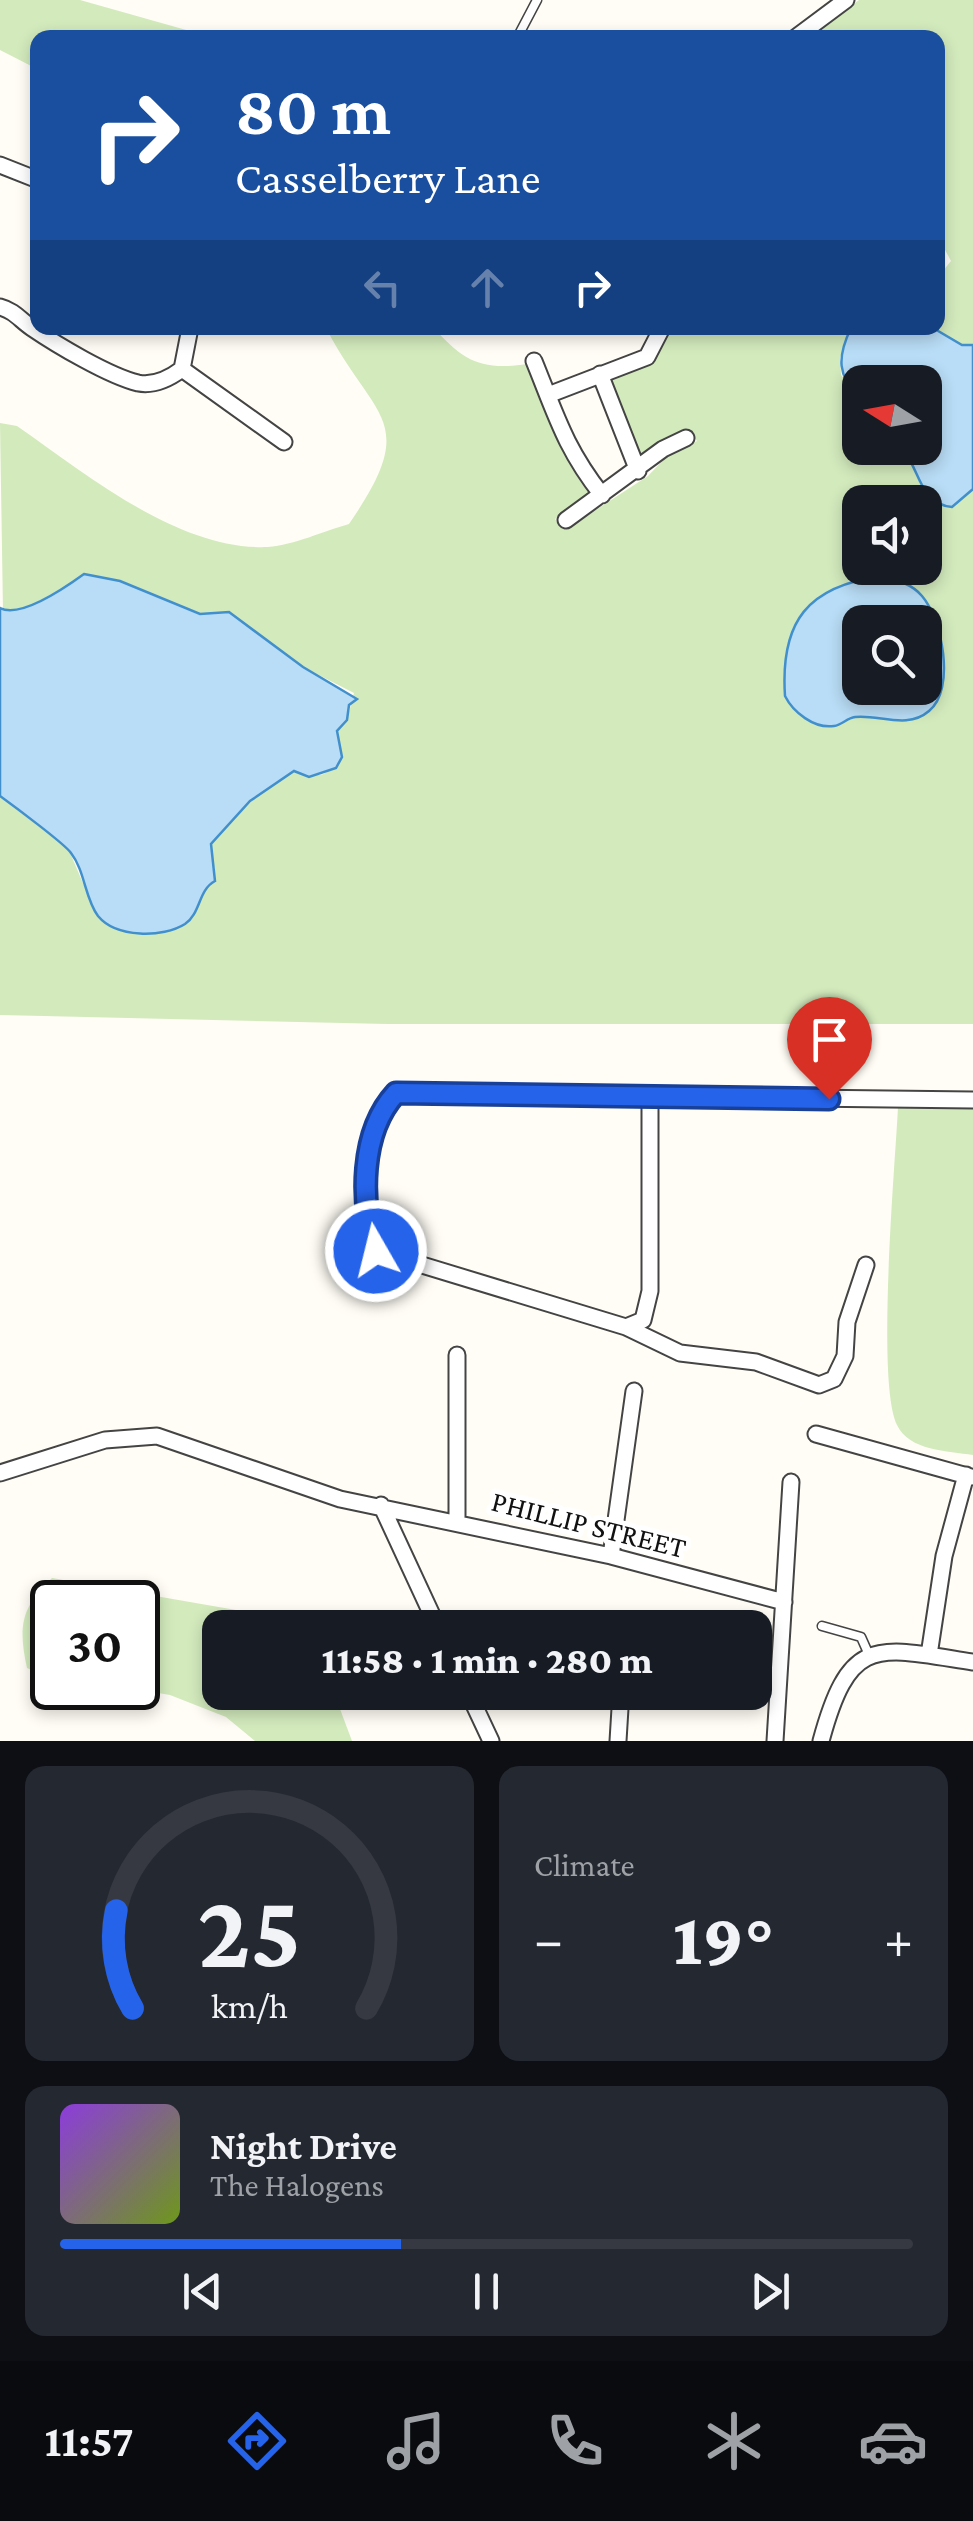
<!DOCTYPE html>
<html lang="en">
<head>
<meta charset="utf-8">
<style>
	:root { --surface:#171b24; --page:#242831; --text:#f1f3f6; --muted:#9ea1a6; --line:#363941; --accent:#2563eb }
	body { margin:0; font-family:"Crimson Pro",serif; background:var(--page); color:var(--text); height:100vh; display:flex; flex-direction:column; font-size:38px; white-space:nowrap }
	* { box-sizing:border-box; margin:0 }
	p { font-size:32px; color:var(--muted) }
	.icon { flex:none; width:55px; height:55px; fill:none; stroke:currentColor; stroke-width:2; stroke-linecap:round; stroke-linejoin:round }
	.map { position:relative; height:1741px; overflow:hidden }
	.sheet { display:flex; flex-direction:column; gap:25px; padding:25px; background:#0d0f14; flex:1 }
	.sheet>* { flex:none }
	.hud { position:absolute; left:30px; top:30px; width:915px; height:305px; border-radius:20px; box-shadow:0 5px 15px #0003; background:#1a4fa0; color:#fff; overflow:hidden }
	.needle { width:65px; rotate:281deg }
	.controls { position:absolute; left:842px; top:365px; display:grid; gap:20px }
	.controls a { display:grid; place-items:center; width:100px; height:100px; border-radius:20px; background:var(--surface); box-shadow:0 5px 15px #0003; font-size:50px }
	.speed { position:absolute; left:30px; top:1580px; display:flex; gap:20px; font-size:50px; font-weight:700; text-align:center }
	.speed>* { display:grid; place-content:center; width:130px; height:130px; border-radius:50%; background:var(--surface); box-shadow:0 5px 15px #0003; line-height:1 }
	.speed .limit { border:5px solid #111; border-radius:15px; background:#fff; color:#111 }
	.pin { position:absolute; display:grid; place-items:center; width:85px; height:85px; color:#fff; margin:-102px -42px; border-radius:50% 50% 50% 0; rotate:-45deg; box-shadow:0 0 10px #0007 }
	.pin .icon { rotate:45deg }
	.me { position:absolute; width:110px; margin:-55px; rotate:352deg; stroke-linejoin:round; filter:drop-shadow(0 0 8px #0008) }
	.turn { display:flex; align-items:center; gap:35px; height:210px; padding:0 40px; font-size:45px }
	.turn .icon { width:130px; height:130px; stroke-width:2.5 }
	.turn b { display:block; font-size:70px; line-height:85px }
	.lanes { display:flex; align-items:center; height:95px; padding:0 40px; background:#0003; justify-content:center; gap:50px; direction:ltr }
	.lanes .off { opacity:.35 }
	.big { font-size:75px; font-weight:800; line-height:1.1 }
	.sheet .tile { flex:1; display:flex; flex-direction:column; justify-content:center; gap:15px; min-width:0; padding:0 35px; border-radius:20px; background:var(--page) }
	.sheet .dial { align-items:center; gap:0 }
	.dial svg { height:260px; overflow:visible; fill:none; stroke:var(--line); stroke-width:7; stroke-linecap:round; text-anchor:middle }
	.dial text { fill:var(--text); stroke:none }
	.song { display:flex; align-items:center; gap:30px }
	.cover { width:120px; height:120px; border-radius:15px; background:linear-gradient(135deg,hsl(270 70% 55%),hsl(80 70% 35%)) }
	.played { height:10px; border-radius:5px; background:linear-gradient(90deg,var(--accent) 40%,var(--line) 40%) }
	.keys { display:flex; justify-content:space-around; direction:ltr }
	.heat { display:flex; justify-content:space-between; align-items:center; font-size:55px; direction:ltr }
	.sheet .tiles { flex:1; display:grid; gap:25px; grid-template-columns:1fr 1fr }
	.tile:last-child { grid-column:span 2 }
	.trip { position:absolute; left:202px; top:1610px; width:570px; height:100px; border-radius:20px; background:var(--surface); box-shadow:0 5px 15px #0003; font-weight:800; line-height:100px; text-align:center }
	.menu { display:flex; height:160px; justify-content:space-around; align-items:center; background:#090b0e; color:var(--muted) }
	.menu .icon { width:70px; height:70px }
	.menu .selected { color:var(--accent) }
	.menu b { font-size:45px; color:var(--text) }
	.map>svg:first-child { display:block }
	.green { fill:#d3eabd; fill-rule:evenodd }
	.water { fill:#b9ddf6; stroke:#4190cd; stroke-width:2.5; fill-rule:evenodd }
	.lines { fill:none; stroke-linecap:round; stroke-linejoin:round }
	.service-casing { stroke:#444; stroke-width:11 }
	.minor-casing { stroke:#444; stroke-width:19 }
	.service { stroke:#fff; stroke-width:8 }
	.minor { stroke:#fff; stroke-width:15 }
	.route-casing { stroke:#184099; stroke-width:25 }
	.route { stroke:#2563eb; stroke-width:18 }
	.labels { text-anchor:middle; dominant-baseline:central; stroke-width:10; stroke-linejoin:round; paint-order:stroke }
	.street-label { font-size:30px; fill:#111; stroke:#fff }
</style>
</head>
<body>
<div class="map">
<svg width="973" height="1741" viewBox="0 0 973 1741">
	<rect width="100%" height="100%" fill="#fffdf5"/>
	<!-- green -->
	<path class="green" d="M 0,0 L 80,0 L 211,37 L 38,38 L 37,69 L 0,50 Z
		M 859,0 L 973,0 L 973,345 L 962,345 L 933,328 L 938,328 L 938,277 L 951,261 C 942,243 930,228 945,210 L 938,201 L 938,38 L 807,38 Z
		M 326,328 L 434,328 C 463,361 482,371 527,364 C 546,411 559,453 591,493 L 555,519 L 565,530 L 648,476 L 668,455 L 697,441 L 688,429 L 659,443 L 641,458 L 610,379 L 654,361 L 671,328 L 851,328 L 840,358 L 841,375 L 860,399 L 860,448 L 901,448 C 920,466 918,504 952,507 L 973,489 L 973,1024 L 387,1024 L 0,1015 L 0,797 L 68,848 L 97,916 L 119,930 L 148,934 L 193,915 L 215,869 L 208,851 C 224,822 265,787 294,771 C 323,773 318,784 342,757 L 337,731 L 347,720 L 354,693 L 303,667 L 229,612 L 200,614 L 120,581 L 94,577 L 75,581 L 23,610 L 3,611 L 0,423 L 17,426 C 86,474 179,551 268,547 C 294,545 324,531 349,524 C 422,418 374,421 326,328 ZM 860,502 L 925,502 L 925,568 L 860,568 ZM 882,576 L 901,581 L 936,624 L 927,714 L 857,717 L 834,726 L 786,655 C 797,603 832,583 882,576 Z
		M 898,1107 L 973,1107 L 973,1455 C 948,1451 909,1451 897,1425 C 876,1381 895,1167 898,1107 Z
		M 52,1578 L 287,1619 L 293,1627 L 220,1628 L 220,1692 L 334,1693 L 352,1741 L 255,1741 L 226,1717 L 170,1695 L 129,1688 L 138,1688 L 138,1602 L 52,1602 L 52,1679 L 27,1668 C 18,1627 21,1607 52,1578 Z"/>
	<!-- water -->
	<path class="water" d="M 851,328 L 933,328 L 962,345 L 973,345 L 973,489 L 952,507 C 918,504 920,466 901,448 L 925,448 L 925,382 L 860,382 L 860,399 C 837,376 837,357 851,328 Z
		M 84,574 L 120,581 L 200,614 L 229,612 L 303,667 L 357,699 L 349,705 L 347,720 L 337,731 L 342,757 L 336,768 L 309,777 L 294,771 L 250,801 L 211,844 L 215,881 C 198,890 201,913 185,924 C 163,938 116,938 98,916 C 85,899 85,871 71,853 C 65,844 11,804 0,796 L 0,608 C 21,619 66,587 84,574 Z
		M 882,576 C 897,580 912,584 922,596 C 942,619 956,689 929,711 C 907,730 879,714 855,717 C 847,718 842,725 834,726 C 814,729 793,712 785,696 C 780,621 808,586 882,576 ZM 925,622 L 925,688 L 860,688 L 860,622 Z"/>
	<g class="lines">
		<defs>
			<path id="service" d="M 517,38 L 537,0
				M 822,1626 L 861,1637 L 869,1655"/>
			<path id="minor" d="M 795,38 L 846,0
				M 0,165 L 38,180
				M 0,307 C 15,311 20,320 32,328 C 57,345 109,376 138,383 C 154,386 170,378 182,369 L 190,328
				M 534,361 C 556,415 565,448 602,495
				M 182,369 L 284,442
				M 600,374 L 638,471
				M 548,395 L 647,357 L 662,328
				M 566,520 L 663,449 L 686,438
				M 650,1098 L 650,1291 L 643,1320 L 626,1327 L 376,1251 C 360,1202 360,1132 396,1093 L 973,1100
				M 626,1327 L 680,1353 L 756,1362 L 819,1385 L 834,1379 L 845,1356 L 847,1322 L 866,1265
				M 457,1355 L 457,1520
				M 816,1434 L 971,1477
				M 0,1473 L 105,1440 L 157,1436 L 340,1499 L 611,1556 L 784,1602
				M 381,1505 L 438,1628
				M 611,1556 L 634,1391
				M 929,1655 L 944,1556 L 966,1475
				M 468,1692 L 491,1741
				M 618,1741 L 621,1692
				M 775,1741 L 791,1482
				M 821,1741 C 850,1634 876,1647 973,1662"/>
		</defs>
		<!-- service casing -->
		<use href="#service" class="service-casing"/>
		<!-- minor casing -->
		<use href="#minor" class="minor-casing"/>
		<!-- service -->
		<use href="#service" class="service"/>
		<!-- minor -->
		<use href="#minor" class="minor"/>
	</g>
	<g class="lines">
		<defs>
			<path id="route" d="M 376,1251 C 360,1202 360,1132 396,1093 L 829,1099"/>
		</defs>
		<!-- route casing -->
		<use href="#route" class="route-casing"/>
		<!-- route -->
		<use href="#route" class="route"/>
	</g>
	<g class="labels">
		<!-- street labels -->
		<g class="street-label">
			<text transform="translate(589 1524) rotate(14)">PHILLIP STREET</text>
		</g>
	</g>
</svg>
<div class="controls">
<a><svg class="needle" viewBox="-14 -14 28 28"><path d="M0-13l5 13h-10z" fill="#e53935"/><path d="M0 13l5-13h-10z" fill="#9ea1a6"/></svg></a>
<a><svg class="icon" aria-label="sound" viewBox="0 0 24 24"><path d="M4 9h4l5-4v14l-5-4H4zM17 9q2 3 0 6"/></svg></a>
<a><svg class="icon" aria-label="search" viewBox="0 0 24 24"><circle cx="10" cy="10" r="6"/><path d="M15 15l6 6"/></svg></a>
</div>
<div class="speed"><div class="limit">30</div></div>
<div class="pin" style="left:829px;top:1099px;background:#d93025"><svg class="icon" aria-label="arrive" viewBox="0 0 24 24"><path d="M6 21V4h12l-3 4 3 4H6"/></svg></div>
<svg class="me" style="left:376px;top:1251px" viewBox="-20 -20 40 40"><circle r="17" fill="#2563eb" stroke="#fff" stroke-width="3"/><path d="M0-11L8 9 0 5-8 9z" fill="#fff"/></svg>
<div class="trip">11:58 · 1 min · 280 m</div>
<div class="hud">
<div class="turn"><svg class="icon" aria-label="right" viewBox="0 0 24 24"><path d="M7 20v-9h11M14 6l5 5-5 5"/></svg><div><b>80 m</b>Casselberry Lane</div></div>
<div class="lanes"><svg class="icon off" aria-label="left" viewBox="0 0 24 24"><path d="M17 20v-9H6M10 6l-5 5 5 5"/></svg><svg class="icon off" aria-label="ahead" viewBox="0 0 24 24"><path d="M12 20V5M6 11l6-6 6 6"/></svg><svg class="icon" aria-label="right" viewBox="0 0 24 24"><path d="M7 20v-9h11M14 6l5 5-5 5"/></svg></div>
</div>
</div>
<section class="sheet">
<div class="tiles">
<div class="tile dial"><svg viewBox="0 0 100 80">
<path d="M14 69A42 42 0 1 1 86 69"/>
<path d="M14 69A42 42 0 0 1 9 39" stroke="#2563eb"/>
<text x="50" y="56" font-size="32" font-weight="700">25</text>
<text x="50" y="72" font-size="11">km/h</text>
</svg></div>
<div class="tile"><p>Climate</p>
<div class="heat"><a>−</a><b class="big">19°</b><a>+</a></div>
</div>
<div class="tile">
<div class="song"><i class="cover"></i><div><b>Night Drive</b><p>The Halogens</p></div></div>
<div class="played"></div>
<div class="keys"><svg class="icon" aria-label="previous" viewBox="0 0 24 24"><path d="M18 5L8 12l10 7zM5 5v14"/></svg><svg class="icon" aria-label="pause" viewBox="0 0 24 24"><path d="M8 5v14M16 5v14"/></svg><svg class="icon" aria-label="next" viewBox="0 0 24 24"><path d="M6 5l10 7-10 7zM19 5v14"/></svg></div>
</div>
</div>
</section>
<nav class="menu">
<b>11:57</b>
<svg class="icon selected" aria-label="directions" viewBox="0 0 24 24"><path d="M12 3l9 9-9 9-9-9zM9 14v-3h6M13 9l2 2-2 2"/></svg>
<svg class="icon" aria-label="music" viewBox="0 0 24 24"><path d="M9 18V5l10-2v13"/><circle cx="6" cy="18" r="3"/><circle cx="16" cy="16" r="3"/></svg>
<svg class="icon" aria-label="phone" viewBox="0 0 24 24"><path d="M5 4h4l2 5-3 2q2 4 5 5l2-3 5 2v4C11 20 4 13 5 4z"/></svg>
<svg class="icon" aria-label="climate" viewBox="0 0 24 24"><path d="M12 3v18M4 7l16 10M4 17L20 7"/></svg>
<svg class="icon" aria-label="car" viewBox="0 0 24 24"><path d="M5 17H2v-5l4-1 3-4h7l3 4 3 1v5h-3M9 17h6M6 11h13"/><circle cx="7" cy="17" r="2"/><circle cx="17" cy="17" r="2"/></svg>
</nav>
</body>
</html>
